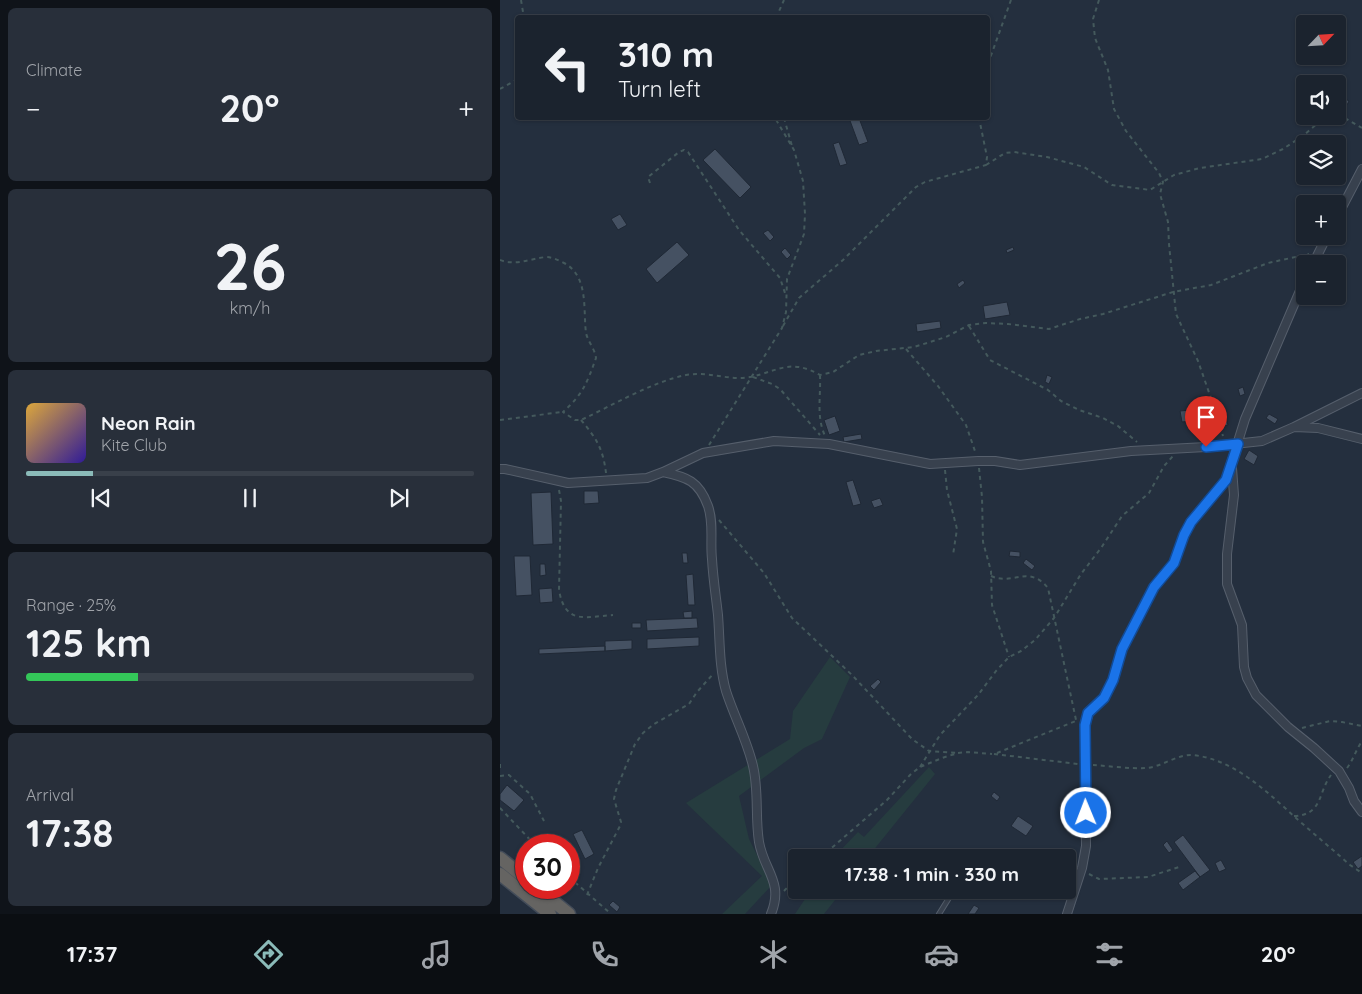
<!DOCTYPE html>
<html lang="en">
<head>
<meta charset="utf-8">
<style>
	:root { --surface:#1b232e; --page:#282f3a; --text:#f1f3f6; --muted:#a0a4aa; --line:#39404a; --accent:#8bbbb9 }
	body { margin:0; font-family:Quicksand,sans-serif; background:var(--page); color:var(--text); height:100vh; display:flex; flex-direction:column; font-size:19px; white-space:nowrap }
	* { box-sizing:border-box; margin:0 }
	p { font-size:16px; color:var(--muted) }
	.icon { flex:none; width:28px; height:28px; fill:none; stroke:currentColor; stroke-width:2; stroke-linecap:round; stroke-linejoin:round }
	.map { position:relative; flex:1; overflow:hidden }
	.panel { display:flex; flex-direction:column; gap:8px; padding:8px; background:#0f1319; width:500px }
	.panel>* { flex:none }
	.guide { position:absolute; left:15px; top:15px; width:475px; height:105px; border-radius:5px; box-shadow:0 1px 4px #0004,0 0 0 1px var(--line); background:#1b232e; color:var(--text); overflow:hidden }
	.needle { width:32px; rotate:65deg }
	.buttons { position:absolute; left:796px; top:15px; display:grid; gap:10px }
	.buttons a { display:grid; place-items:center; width:50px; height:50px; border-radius:5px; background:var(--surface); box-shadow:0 1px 4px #0004,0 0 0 1px var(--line); font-size:25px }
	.speed { position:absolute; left:15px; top:834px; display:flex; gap:10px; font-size:25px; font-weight:700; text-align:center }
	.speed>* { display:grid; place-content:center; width:65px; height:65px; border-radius:50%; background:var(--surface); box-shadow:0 1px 4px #0004,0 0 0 1px var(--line); line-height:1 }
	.speed .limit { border:8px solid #d22; background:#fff; color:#111 }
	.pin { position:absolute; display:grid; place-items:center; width:42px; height:42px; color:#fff; margin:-51px -21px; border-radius:50% 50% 50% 0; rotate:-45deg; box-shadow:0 0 5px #0007 }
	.pin .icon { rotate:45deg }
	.me { position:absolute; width:55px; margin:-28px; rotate:359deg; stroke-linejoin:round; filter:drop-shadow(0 0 4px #0008) }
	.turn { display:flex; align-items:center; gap:18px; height:105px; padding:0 20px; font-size:22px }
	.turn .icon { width:65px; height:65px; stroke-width:2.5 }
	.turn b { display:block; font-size:35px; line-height:42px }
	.big { font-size:38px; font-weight:700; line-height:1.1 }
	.panel .tile { flex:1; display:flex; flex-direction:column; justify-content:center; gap:8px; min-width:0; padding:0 18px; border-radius:8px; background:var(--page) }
	.panel .dial { align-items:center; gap:0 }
	.dial b { font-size:65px; line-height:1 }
	.song { display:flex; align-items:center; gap:15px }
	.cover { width:60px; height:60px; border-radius:8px; background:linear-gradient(135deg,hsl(40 70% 55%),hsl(250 70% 35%)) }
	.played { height:5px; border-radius:2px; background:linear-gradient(90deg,var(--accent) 15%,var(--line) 15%) }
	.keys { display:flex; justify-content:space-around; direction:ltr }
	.heat { display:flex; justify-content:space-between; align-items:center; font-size:28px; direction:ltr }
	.charge { height:8px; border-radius:4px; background:linear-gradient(90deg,#34c759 25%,var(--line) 0) }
	.trip { position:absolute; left:288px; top:849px; width:288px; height:50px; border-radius:5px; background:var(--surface); box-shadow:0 1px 4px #0004,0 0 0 1px var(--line); font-weight:700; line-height:50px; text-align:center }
	.dock { display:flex; height:80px; justify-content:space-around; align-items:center; background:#0b0e12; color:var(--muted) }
	.dock .icon { width:35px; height:35px }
	.dock .current { color:var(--accent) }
	.dock b { font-size:22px; color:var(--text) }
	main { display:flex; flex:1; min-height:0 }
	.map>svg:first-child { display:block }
	.green { fill:#263c3f }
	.building { fill:#455162; stroke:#1f2835 }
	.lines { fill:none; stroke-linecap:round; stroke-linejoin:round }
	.service-casing { stroke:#565f6c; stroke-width:6 }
	.minor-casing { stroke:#565f6c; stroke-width:10 }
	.trunk-casing { stroke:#434c59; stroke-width:15 }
	.path { stroke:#44595c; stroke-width:2; stroke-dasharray:4 4; stroke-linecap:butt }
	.service { stroke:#38414e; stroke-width:4 }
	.minor { stroke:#38414e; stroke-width:8 }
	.trunk { stroke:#656462; stroke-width:12 }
	.route-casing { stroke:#114b97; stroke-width:12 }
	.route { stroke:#1a73e8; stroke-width:9 }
</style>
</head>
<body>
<main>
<section class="panel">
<div class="tile"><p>Climate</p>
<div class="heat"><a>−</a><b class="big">20°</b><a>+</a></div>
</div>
<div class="tile dial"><b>26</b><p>km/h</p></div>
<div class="tile">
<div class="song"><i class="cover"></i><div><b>Neon Rain</b><p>Kite Club</p></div></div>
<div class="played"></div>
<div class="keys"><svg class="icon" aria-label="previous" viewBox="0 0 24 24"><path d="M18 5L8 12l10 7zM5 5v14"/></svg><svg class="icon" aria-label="pause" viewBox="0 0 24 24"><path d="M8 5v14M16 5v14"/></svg><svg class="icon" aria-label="next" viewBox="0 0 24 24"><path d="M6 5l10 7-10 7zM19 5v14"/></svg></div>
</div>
<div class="tile"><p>Range · 25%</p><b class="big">125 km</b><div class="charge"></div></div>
<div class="tile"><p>Arrival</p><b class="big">17:38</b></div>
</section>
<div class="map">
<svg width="862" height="914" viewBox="0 0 862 914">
	<rect width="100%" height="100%" fill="#242f3e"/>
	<!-- green -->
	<path class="green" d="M 330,657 L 350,677 L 322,739 L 304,748 L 239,796 L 249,839 L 272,885 L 245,914 L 222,914 L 262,876 L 186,803 L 290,739 L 293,711 Z
		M 429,767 L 435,774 L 368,857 L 334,857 L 358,832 L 364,837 Z
		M 311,890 L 343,890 L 324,914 L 295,914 Z"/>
	<!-- building -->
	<path class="building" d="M 842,97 L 849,101 L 847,105 L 840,101 Z
		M 349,118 L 359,118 L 368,142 L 359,145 Z
		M 339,142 L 347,164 L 340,166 L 333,144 Z
		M 215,149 L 251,187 L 240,198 L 203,160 Z
		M 120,214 L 127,225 L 118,230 L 111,219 Z
		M 268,230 L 274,237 L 270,241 L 263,233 Z
		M 177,242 L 189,255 L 157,283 L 146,269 Z
		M 513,247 L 514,250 L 507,253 L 506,250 Z
		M 285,248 L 291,255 L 287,259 L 281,252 Z
		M 463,280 L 465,283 L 459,288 L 457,284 Z
		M 507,302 L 510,315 L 485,319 L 483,306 Z
		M 440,321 L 441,328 L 417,332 L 416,324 Z
		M 547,375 L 552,377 L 549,384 L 545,382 Z
		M 743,387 L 745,394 L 740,396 L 738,389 Z
		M 690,410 L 691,421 L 682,422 L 680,411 Z
		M 769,414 L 778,419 L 775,424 L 766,418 Z
		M 725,415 L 728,425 L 724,426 L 720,417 Z
		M 335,416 L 340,431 L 329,435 L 324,420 Z
		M 361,434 L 362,439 L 344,442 L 343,437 Z
		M 749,450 L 758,456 L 754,465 L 744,459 Z
		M 353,480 L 361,504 L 353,506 L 346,482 Z
		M 84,491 L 98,491 L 99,503 L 84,504 Z
		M 51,492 L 53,544 L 33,545 L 31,493 Z
		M 380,498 L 383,505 L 374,508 L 371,501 Z
		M 510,551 L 520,552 L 520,557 L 509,556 Z
		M 182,553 L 187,553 L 188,563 L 183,563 Z
		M 14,556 L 30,556 L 32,595 L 16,596 Z
		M 526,559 L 535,566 L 532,570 L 523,563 Z
		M 40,564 L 45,564 L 46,575 L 40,576 Z
		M 193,574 L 195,605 L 188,605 L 186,575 Z
		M 52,588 L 53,602 L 40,603 L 39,589 Z
		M 192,611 L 192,618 L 184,618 L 183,612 Z
		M 197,618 L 198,628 L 147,631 L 146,620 Z
		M 132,623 L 141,623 L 141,628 L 132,628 Z
		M 199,637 L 199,646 L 147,649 L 147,639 Z
		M 132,640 L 132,649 L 105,651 L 105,641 Z
		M 105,646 L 105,651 L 39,654 L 39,649 Z
		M 378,679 L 381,682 L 374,690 L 370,686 Z
		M 7,785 L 24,800 L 14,811 L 0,800 L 0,794 Z
		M 494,792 L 500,797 L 497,801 L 491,796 Z
		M 518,816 L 533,826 L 526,836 L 511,826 Z
		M 82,830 L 94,854 L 85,859 L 73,834 Z
		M 683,835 L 710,870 L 700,877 L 674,842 Z
		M 64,838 L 70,843 L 68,845 L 58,845 Z
		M 667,841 L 673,850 L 669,853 L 663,845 Z
		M 862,856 L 862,866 L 858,869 L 853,862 Z
		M 721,860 L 726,869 L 719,872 L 715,863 Z
		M 695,871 L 700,877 L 683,890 L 678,883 Z
		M 113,901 L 120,907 L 117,912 L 109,905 Z
		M 474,905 L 479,908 L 475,914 L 468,914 Z"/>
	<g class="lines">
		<defs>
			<path id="service" d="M 439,914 L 454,890"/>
			<path id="minor" d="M 838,215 L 862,169
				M 813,264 L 827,236
				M 862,393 L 794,427 L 818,428 L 862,439
				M 732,468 L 734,495 L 727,554 L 727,584 L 742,625 L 744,667 L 747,678 L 756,695 L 788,727 L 814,748 L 839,771 L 849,788 L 854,801 L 862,812
				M 0,469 L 5,469 L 68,483 L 147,478 L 163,472 L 203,453 L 274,441 L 329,444 L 430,464 L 478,461 L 495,461 L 520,465 L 631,451 L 706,447 L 762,441 L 794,427
				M 163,472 C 187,477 199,481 208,506 C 214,523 210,541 212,559 C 213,578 216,597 218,615 C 220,641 219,666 226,691 C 234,716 247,740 253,766 C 259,791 255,817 259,842 C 264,871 284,882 271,914
				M 567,914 L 582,868 L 586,846 L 585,725 L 589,713 L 604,698 L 613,680 L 622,649 L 654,587 L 674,563 L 684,535 L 691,522 L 726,480 L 745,419 L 805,279"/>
			<path id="trunk" d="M 0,858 L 26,879
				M 0,874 L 50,914
				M 37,888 L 69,914"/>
		</defs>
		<!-- service casing -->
		<use href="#service" class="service-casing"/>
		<!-- minor casing -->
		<use href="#minor" class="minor-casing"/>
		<!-- trunk casing -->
		<use href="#trunk" class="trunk-casing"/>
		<!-- path -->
		<path class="path" d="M 21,0 L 24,18
			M 599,0 L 593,19 L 595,38 L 608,70 L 614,109 L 626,131 L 659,173 L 663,182 L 660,194 L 668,222 L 669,244 L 676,314 L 698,361 L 712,401 L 723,436
			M 276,18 L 284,0
			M 488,64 L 511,0
			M 0,89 L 18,79
			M 838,114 L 862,128
			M 284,118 L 292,146
			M 486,165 L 505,153 L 514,152 L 547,157 L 584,167 L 612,185 L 650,190 L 674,175 L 700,168 L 762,159 L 783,149 L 804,135 L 826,116
			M 150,183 L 148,177 L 179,152 L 184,150 L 188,152 L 239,230 L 280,278 L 285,293
			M 0,260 C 16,266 29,259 46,257 C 52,257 58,260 64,263 C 89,276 83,310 86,333 C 88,342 95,349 96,358 C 87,383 83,394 63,412 L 75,420 L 81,420 C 113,405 152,382 186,375 C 208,371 229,381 250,377 C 279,371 290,358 320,375 L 333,372 L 359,355 L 376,351 L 414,347 L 446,337 L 469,325 L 486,323 L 508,324 L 549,329 L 580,319 L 603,314 L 673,292 L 711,285 L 768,263 L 809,254
			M 283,326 L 299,298 L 343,260 L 416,187 L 425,182 L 486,165 L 487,157 L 479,118
			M 469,326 L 490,360 L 548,390 L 561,401 L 579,410 L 603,418 L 618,426 L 637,442
			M 406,349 L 438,386 L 466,425 L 476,454
			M 320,375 C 321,396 316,416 325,436
			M 253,377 L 272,384 L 280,389 L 320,435
			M 0,420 L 62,412
			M 81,420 C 97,439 103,449 106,473
			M 209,445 L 282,328 L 286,312 L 287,279 L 304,234 L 305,214 L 303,181 L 294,150 L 275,118
			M 479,468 L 482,497 L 483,542 L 491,571 L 492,605 L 509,657
			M 445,470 L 447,490 L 457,529 L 453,555
			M 59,490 L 61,501 L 59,590 C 65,625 85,617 113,615
			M 219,520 L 264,573 L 292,618 L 352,675 L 412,739 L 429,751 L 458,753
			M 491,576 C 513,586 528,564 548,588 L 576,720
			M 802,728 L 830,721 L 842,722 L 862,726
			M 497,753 L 578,720
			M 494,754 L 578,764
			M 0,764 L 0,771
			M 593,765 C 610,766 630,769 646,768 C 662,767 677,754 693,755 C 735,760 766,791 796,818 C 814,834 832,849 850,865 L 862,873
			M 420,767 L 440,735 L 478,695 L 496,671 L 509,657 L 521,651 L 535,640 L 554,618 L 581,574 L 601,548 L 622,516 L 649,493 L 664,466 L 673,456
			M 847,768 C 853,760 856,750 862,741
			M 0,776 L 9,775 L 30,794 L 44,821
			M 0,808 L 35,845
			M 794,816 C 823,815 818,792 831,775
			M 320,858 L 387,800 L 411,774 L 420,767 L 442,758 L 458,753 L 468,752 L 492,754
			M 589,874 L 599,879 L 648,877 L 679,867
			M 69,877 L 111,914
			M 284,891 L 296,878
			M 87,895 L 98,868 L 120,826 L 121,822 L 114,799 L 116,790 L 135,744 L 143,733 L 154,724 L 189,704 L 197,692 L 214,673"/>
		<!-- service -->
		<use href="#service" class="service"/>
		<!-- minor -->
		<use href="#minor" class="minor"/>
		<!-- trunk -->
		<use href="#trunk" class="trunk"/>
	</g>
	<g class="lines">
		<defs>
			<path id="route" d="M 586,813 L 585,725 L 588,713 L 604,698 L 613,680 L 622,649 L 654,587 L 674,563 L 684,535 L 691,522 L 726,480 L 738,444 L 706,447"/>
		</defs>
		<!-- route casing -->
		<use href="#route" class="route-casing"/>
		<!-- route -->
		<use href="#route" class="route"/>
	</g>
</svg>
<div class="buttons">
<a><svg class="needle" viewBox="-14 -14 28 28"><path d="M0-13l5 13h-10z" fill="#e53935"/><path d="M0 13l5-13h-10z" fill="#a0a4aa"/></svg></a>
<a><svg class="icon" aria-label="sound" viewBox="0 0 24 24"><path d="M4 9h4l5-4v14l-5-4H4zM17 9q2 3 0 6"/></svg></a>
<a><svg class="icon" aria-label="layers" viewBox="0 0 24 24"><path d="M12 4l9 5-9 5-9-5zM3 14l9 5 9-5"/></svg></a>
<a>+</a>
<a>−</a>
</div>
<div class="speed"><div class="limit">30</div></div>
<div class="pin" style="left:706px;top:447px;background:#d93025"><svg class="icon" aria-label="arrive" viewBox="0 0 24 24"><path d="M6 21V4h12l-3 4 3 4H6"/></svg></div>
<svg class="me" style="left:586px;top:813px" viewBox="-20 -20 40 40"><circle r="17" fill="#1a73e8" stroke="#fff" stroke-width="3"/><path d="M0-11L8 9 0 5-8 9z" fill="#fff"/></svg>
<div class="trip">17:38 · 1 min · 330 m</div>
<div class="guide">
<div class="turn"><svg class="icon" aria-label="left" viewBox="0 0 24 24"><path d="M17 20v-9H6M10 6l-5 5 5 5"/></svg><div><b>310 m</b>Turn left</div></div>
</div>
</div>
</main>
<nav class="dock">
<b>17:37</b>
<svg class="icon current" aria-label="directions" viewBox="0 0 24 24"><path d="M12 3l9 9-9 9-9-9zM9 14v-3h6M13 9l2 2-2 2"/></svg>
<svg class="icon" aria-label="music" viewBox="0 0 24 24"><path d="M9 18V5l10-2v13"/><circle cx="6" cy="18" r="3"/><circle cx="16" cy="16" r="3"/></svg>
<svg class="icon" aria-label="phone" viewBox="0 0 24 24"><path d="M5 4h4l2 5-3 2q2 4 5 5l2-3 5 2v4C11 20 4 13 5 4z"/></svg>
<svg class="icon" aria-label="climate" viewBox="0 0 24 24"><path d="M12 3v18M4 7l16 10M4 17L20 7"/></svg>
<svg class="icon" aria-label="car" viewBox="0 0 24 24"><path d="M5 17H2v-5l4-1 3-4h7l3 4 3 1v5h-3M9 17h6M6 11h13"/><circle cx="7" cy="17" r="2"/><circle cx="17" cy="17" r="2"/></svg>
<svg class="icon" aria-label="filters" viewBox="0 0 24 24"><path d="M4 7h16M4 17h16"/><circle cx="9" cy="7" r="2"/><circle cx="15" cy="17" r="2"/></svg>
<b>20°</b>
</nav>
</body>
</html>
